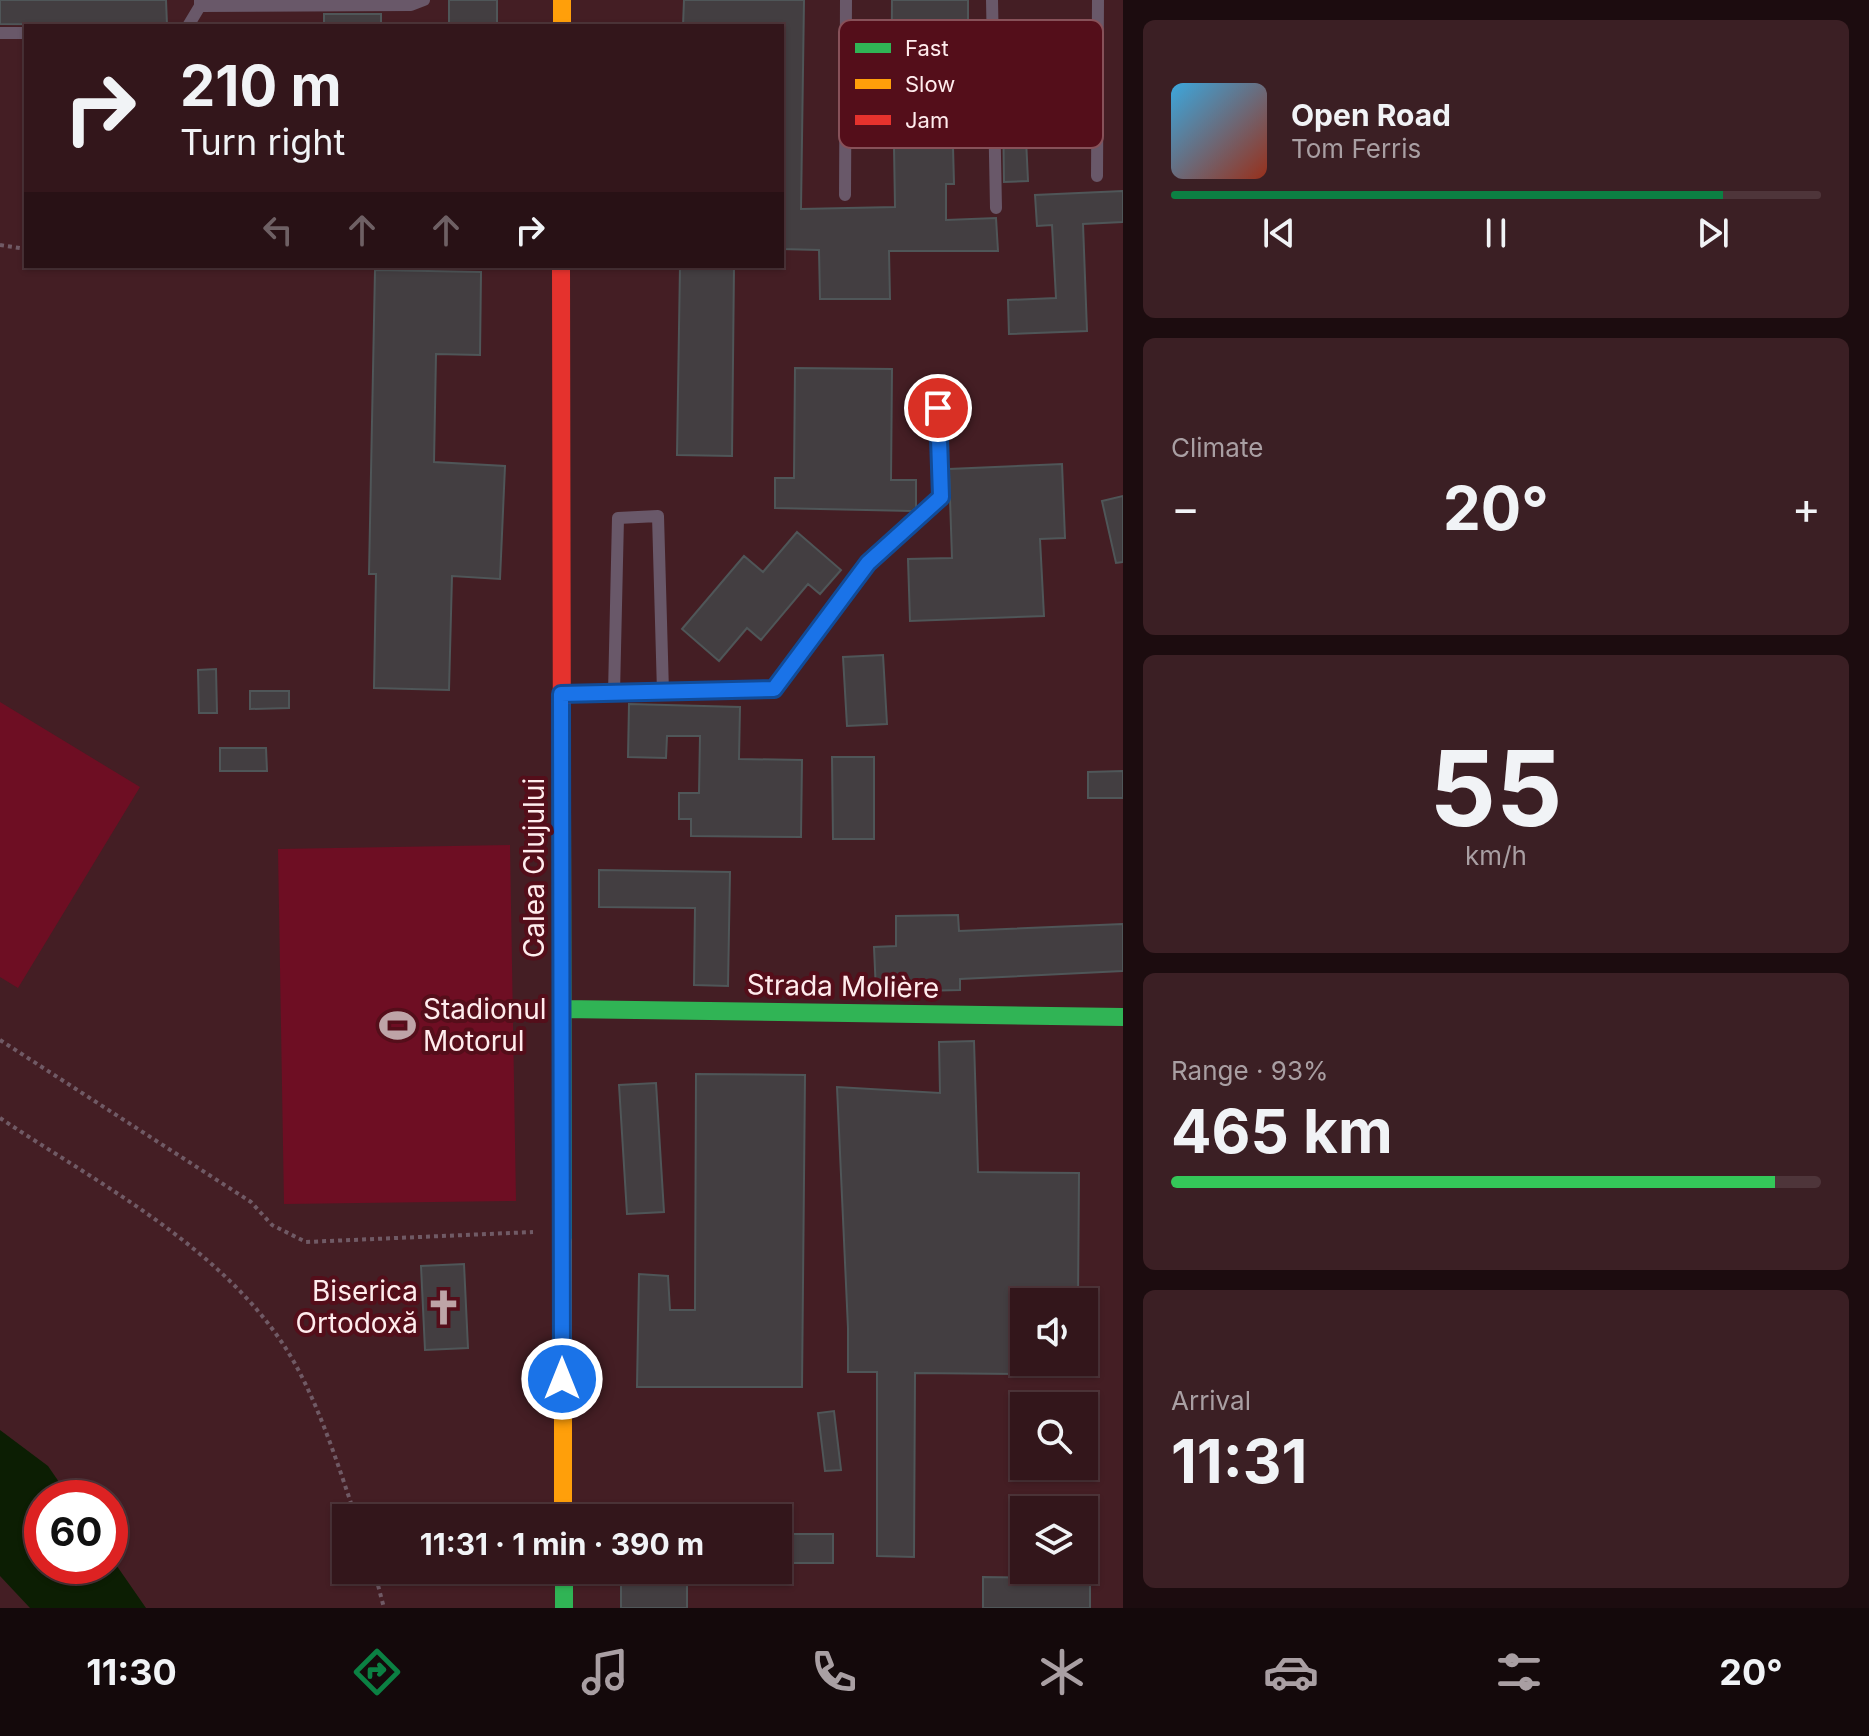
<!DOCTYPE html>
<html lang="en">
<head>
<meta charset="utf-8">
<style>
	:root { --surface:#33161b; --page:#3b1f24; --text:#f1f3f6; --muted:#a99fa3; --line:#4e353a; --accent:#0b8043 }
	body { margin:0; font-family:Inter,sans-serif; background:var(--page); color:var(--text); height:100vh; display:flex; flex-direction:column; font-size:30px; white-space:nowrap }
	* { box-sizing:border-box; margin:0 }
	p { font-size:26px; color:var(--muted) }
	.icon { flex:none; width:44px; height:44px; fill:none; stroke:currentColor; stroke-width:2; stroke-linecap:round; stroke-linejoin:round }
	.map { position:relative; flex:1; overflow:hidden }
	.details { display:flex; flex-direction:column; gap:20px; padding:20px; background:#1c0c0f; width:746px }
	.details>* { flex:none }
	.banner { position:absolute; left:24px; top:24px; width:760px; height:244px; border-radius:0px; box-shadow:0 2px 6px #0004,0 0 0 2px var(--line); background:#33161b; color:var(--text); overflow:hidden }
	.fabs { position:absolute; left:1010px; top:1288px; display:grid; gap:16px }
	.fabs a { display:grid; place-items:center; width:88px; height:88px; border-radius:0px; background:var(--surface); box-shadow:0 2px 6px #0004,0 0 0 2px var(--line); font-size:40px }
	.speed { position:absolute; left:24px; top:1480px; display:flex; gap:16px; font-size:40px; font-weight:700; text-align:center }
	.speed>* { display:grid; place-content:center; width:104px; height:104px; border-radius:50%; background:var(--surface); box-shadow:0 2px 6px #0004,0 0 0 2px var(--line); line-height:1 }
	.speed .limit { border:12px solid #d22; background:#fff; color:#111 }
	.pin { position:absolute; display:grid; place-items:center; width:68px; height:68px; color:#fff; margin:-34px; border:4px solid #fff; border-radius:50%; box-shadow:0 2px 8px #0007 }
	.me { position:absolute; width:88px; margin:-44px; rotate:0deg; stroke-linejoin:round; filter:drop-shadow(0 0 6px #0008) }
	.turn { display:flex; align-items:center; gap:28px; height:168px; padding:0 24px; font-size:36px }
	.turn .icon { width:104px; height:104px; stroke-width:2.5 }
	.turn b { display:block; font-size:56px; line-height:68px }
	.lanes { display:flex; align-items:center; height:76px; padding:0 24px; background:#0003; justify-content:center; gap:40px; direction:ltr }
	.lanes .off { opacity:.35 }
	.big { font-size:60px; font-weight:700; line-height:1.1 }
	.details .tile { flex:1; display:flex; flex-direction:column; justify-content:center; gap:12px; min-width:0; padding:0 28px; border-radius:12px; background:var(--page) }
	.details .dial { align-items:center; gap:0 }
	.dial b { font-size:104px; line-height:1 }
	.song { display:flex; align-items:center; gap:24px }
	.cover { width:96px; height:96px; border-radius:12px; background:linear-gradient(135deg,hsl(200 70% 55%),hsl(10 70% 35%)) }
	.played { height:8px; border-radius:4px; background:linear-gradient(90deg,var(--accent) 85%,var(--line) 85%) }
	.keys { display:flex; justify-content:space-around; direction:ltr }
	.heat { display:flex; justify-content:space-between; align-items:center; font-size:44px; direction:ltr }
	.charge { height:12px; border-radius:6px; background:linear-gradient(90deg,#34c759 93%,var(--line) 0) }
	.trip { position:absolute; left:332px; top:1504px; width:460px; height:80px; border-radius:0px; background:var(--surface); box-shadow:0 2px 6px #0004,0 0 0 2px var(--line); font-weight:700; line-height:80px; text-align:center }
	.menu { display:flex; height:128px; justify-content:space-around; align-items:center; background:#14090b; color:var(--muted) }
	.menu .icon { width:56px; height:56px }
	.menu .current { color:var(--accent) }
	.menu b { font-size:36px; color:var(--text) }
	main { display:flex; flex:1; min-height:0 }
	.map>svg:first-child { display:block }
	.green { fill:#6e0e23 }
	.water { fill:#0c1e03 }
	.building { fill:#433e41; stroke:#4f5658; stroke-width:2 }
	.lines { fill:none; stroke-linecap:round; stroke-linejoin:round }
	.path { stroke:#705a65; stroke-width:4; stroke-dasharray:4 4; stroke-linecap:butt }
	.lane { stroke:#695869; stroke-width:12 }
	.fast { stroke:#30b455; stroke-width:18 }
	.slow { stroke:#ff9f0a; stroke-width:18 }
	.jam { stroke:#e5322d; stroke-width:18 }
	.route-casing { stroke:#114b97; stroke-width:20 }
	.route { stroke:#1a73e8; stroke-width:14 }
	.labels { text-anchor:middle; dominant-baseline:central; stroke-width:8; stroke-linejoin:round; paint-order:stroke }
	.street-label { font-size:28px; fill:#ffeced; stroke:#540e1a }
	.poi-label { font-size:28px; fill:#ffeced; stroke:#540e1a; text-anchor:start }
	.key { fill:#540e1a; stroke:#875159; stroke-width:2 }
	.key-label { font-size:22px; fill:#ffeced }
</style>
</head>
<body>
<main>
<div class="map">
<svg width="1123" height="1608" viewBox="0 0 1123 1608">
	<rect width="100%" height="100%" fill="#441e24"/>
	<!-- green -->
	<path class="green" d="M 0,702 L 140,787 L 18,988 L 0,977 Z
		M 510,845 L 516,1201 L 284,1204 L 278,849 Z"/>
	<!-- water -->
	<path class="water" d="M 0,1430 L 48,1466 L 70,1498 L 42,1498 L 42,1566 L 110,1566 L 110,1556 L 146,1608 L 30,1608 L 0,1576 Z"/>
	<!-- building -->
	<path class="building" d="M 0,0 L 166,0 L 167,25 L 0,24 Z
		M 449,0 L 497,0 L 497,26 L 449,26 Z
		M 684,0 L 804,0 L 801,209 L 895,207 L 894,146 L 891,146 L 892,0 L 968,0 L 968,147 L 953,147 L 954,184 L 946,184 L 946,220 L 996,218 L 998,251 L 889,251 L 890,299 L 820,299 L 819,250 L 782,249 L 782,26 L 683,26 Z
		M 324,14 L 381,14 L 381,26 L 324,26 Z
		M 1021,33 L 1028,181 L 1004,182 L 1002,34 Z
		M 1123,191 L 1123,222 L 1083,224 L 1087,331 L 1009,334 L 1008,300 L 1056,298 L 1052,225 L 1037,226 L 1035,195 Z
		M 680,266 L 734,266 L 732,456 L 677,455 Z
		M 375,270 L 481,272 L 480,355 L 436,354 L 434,462 L 505,466 L 500,579 L 452,576 L 449,690 L 374,688 L 376,574 L 369,574 Z
		M 795,368 L 892,369 L 891,480 L 916,480 L 916,508 L 912,511 L 775,508 L 775,478 L 794,478 Z
		M 1062,464 L 1065,538 L 1040,539 L 1044,616 L 910,621 L 908,559 L 952,558 L 949,469 Z
		M 1123,496 L 1123,562 L 1116,563 L 1102,501 Z
		M 797,532 L 841,570 L 820,594 L 808,584 L 761,640 L 747,628 L 719,661 L 682,629 L 744,556 L 763,572 Z
		M 883,655 L 887,724 L 847,726 L 843,657 Z
		M 216,669 L 217,713 L 199,713 L 198,670 Z
		M 250,691 L 289,691 L 289,708 L 250,709 Z
		M 629,704 L 740,707 L 739,759 L 802,760 L 801,837 L 691,836 L 691,819 L 679,819 L 679,793 L 699,793 L 700,736 L 667,736 L 666,758 L 628,757 Z
		M 220,748 L 266,748 L 267,771 L 220,771 Z
		M 832,757 L 874,757 L 874,839 L 833,839 Z
		M 1123,771 L 1123,798 L 1088,798 L 1088,772 Z
		M 599,870 L 730,872 L 728,986 L 694,985 L 695,908 L 599,907 Z
		M 958,915 L 959,931 L 1123,924 L 1123,971 L 960,979 L 960,990 L 876,992 L 874,947 L 896,946 L 896,916 Z
		M 974,1041 L 978,1172 L 1079,1173 L 1078,1302 L 1024,1302 L 1024,1374 L 915,1373 L 914,1557 L 877,1556 L 877,1372 L 848,1372 L 848,1328 L 837,1087 L 940,1093 L 939,1042 Z
		M 696,1074 L 805,1075 L 802,1387 L 637,1387 L 639,1274 L 668,1276 L 670,1310 L 695,1310 Z
		M 656,1083 L 664,1212 L 627,1214 L 619,1085 Z
		M 464,1264 L 468,1348 L 425,1350 L 421,1266 Z
		M 834,1411 L 841,1470 L 825,1471 L 818,1413 Z
		M 789,1534 L 833,1534 L 833,1563 L 789,1563 Z
		M 1059,1570 L 1083,1570 L 1083,1578 L 1090,1578 L 1090,1608 L 983,1608 L 983,1577 L 1059,1578 Z
		M 621,1575 L 687,1575 L 687,1608 L 621,1608 Z"/>
	<g class="lines">
		<!-- path -->
		<path class="path" d="M 0,245 L 26,249
			M 0,1040 L 251,1202 L 272,1225 L 306,1242 L 533,1232
			M 0,1118 C 99,1184 216,1244 283,1344 C 316,1394 337,1462 356,1518
			M 374,1570 L 384,1608"/>
		<!-- lane -->
		<path class="lane" d="M 992,0 L 996,208
			M 200,6 L 411,5 L 424,0
			M 188,26 L 200,6 L 200,0
			M 0,33 L 26,33
			M 1097,176 L 1098,0
			M 845,195 L 846,0
			M 614,693 L 618,518 L 658,516 L 663,692
			M 568,694 L 774,689 L 868,563 L 941,497 L 938,408"/>
		<!-- fast -->
		<path class="fast" d="M 562,810 L 563,1242
			M 563,1009 L 1123,1017
			M 564,1570 L 564,1608"/>
		<!-- slow -->
		<path class="slow" d="M 562,0 L 562,26
			M 563,1242 L 563,1518"/>
		<!-- jam -->
		<path class="jam" d="M 561,266 L 562,810"/>
	</g>
	<g class="lines">
		<defs>
			<path id="route" d="M 562,1379 L 561,694 L 774,689 L 868,563 L 941,497 L 938,408"/>
		</defs>
		<!-- route casing -->
		<use href="#route" class="route-casing"/>
		<!-- route -->
		<use href="#route" class="route"/>
	</g>
	<!-- icons -->
	<defs>
		<symbol id="stadium-bare" viewBox="-9 -9 18 18"><path d="M0-5a6.5 5 0 1 0 0 10a6.5 5 0 1 0 0-10ZM-3.5-1.8h7v3.6h-7Z" fill="#bea4a7" stroke="#540e1a" stroke-width="2.5" paint-order="stroke"/></symbol>
		<symbol id="church-bare" viewBox="-9 -9 18 18"><path d="M-1.2-6h2.4v3.5h3.3v2.4h-3.3V6h-2.4V-.1h-3.3v-2.4h3.3Z" fill="#bea4a7" stroke="#540e1a" stroke-width="2.5" paint-order="stroke"/></symbol>
	</defs>
	<g fill-rule="evenodd">
		<use href="#stadium-bare" x="372" y="1000" width="51" height="51"/>
		<use href="#church-bare" x="418" y="1282" width="51" height="51"/>
	</g>
	<g class="labels">
		<!-- street labels -->
		<g class="street-label">
			<text transform="translate(534 868) rotate(-90)">Calea Clujului</text>
			<text transform="translate(843 986) rotate(1)">Strada Molière</text>
		</g>
		<!-- poi labels -->
		<g class="poi-label">
			<text x="423" y="1009">Stadionul<tspan x="423" dy="32">Motorul</tspan></text>
			<text x="418" y="1291" text-anchor="end">Biserica<tspan x="418" dy="32">Ortodoxă</tspan></text>
		</g>
	</g>
	<!-- legend -->
	<rect x="839" y="20" width="264" height="128" rx="12" class="key"/>
	<rect x="855" y="43" width="36" height="10" fill="#30b455"/>
	<rect x="855" y="79" width="36" height="10" fill="#ff9f0a"/>
	<rect x="855" y="115" width="36" height="10" fill="#e5322d"/>
	<g class="key-label">
		<text x="905" y="56">Fast</text>
		<text x="905" y="92">Slow</text>
		<text x="905" y="128">Jam</text>
	</g>
</svg>
<div class="fabs">
<a><svg class="icon" aria-label="sound" viewBox="0 0 24 24"><path d="M4 9h4l5-4v14l-5-4H4zM17 9q2 3 0 6"/></svg></a>
<a><svg class="icon" aria-label="search" viewBox="0 0 24 24"><circle cx="10" cy="10" r="6"/><path d="M15 15l6 6"/></svg></a>
<a><svg class="icon" aria-label="layers" viewBox="0 0 24 24"><path d="M12 4l9 5-9 5-9-5zM3 14l9 5 9-5"/></svg></a>
</div>
<div class="speed"><div class="limit">60</div></div>
<div class="pin" style="left:938px;top:408px;background:#d93025"><svg class="icon" aria-label="arrive" viewBox="0 0 24 24"><path d="M6 21V4h12l-3 4 3 4H6"/></svg></div>
<svg class="me" style="left:562px;top:1379px" viewBox="-20 -20 40 40"><circle r="17" fill="#1a73e8" stroke="#fff" stroke-width="3"/><path d="M0-11L8 9 0 5-8 9z" fill="#fff"/></svg>
<div class="trip">11:31 · 1 min · 390 m</div>
<div class="banner">
<div class="turn"><svg class="icon" aria-label="right" viewBox="0 0 24 24"><path d="M7 20v-9h11M14 6l5 5-5 5"/></svg><div><b>210 m</b>Turn right</div></div>
<div class="lanes"><svg class="icon off" aria-label="left" viewBox="0 0 24 24"><path d="M17 20v-9H6M10 6l-5 5 5 5"/></svg><svg class="icon off" aria-label="ahead" viewBox="0 0 24 24"><path d="M12 20V5M6 11l6-6 6 6"/></svg><svg class="icon off" aria-label="ahead" viewBox="0 0 24 24"><path d="M12 20V5M6 11l6-6 6 6"/></svg><svg class="icon" aria-label="right" viewBox="0 0 24 24"><path d="M7 20v-9h11M14 6l5 5-5 5"/></svg></div>
</div>
</div>
<section class="details">
<div class="tile">
<div class="song"><i class="cover"></i><div><b>Open Road</b><p>Tom Ferris</p></div></div>
<div class="played"></div>
<div class="keys"><svg class="icon" aria-label="previous" viewBox="0 0 24 24"><path d="M18 5L8 12l10 7zM5 5v14"/></svg><svg class="icon" aria-label="pause" viewBox="0 0 24 24"><path d="M8 5v14M16 5v14"/></svg><svg class="icon" aria-label="next" viewBox="0 0 24 24"><path d="M6 5l10 7-10 7zM19 5v14"/></svg></div>
</div>
<div class="tile"><p>Climate</p>
<div class="heat"><a>−</a><b class="big">20°</b><a>+</a></div>
</div>
<div class="tile dial"><b>55</b><p>km/h</p></div>
<div class="tile"><p>Range · 93%</p><b class="big">465 km</b><div class="charge"></div></div>
<div class="tile"><p>Arrival</p><b class="big">11:31</b></div>
</section>
</main>
<nav class="menu">
<b>11:30</b>
<svg class="icon current" aria-label="directions" viewBox="0 0 24 24"><path d="M12 3l9 9-9 9-9-9zM9 14v-3h6M13 9l2 2-2 2"/></svg>
<svg class="icon" aria-label="music" viewBox="0 0 24 24"><path d="M9 18V5l10-2v13"/><circle cx="6" cy="18" r="3"/><circle cx="16" cy="16" r="3"/></svg>
<svg class="icon" aria-label="phone" viewBox="0 0 24 24"><path d="M5 4h4l2 5-3 2q2 4 5 5l2-3 5 2v4C11 20 4 13 5 4z"/></svg>
<svg class="icon" aria-label="climate" viewBox="0 0 24 24"><path d="M12 3v18M4 7l16 10M4 17L20 7"/></svg>
<svg class="icon" aria-label="car" viewBox="0 0 24 24"><path d="M5 17H2v-5l4-1 3-4h7l3 4 3 1v5h-3M9 17h6M6 11h13"/><circle cx="7" cy="17" r="2"/><circle cx="17" cy="17" r="2"/></svg>
<svg class="icon" aria-label="filters" viewBox="0 0 24 24"><path d="M4 7h16M4 17h16"/><circle cx="9" cy="7" r="2"/><circle cx="15" cy="17" r="2"/></svg>
<b>20°</b>
</nav>
</body>
</html>
